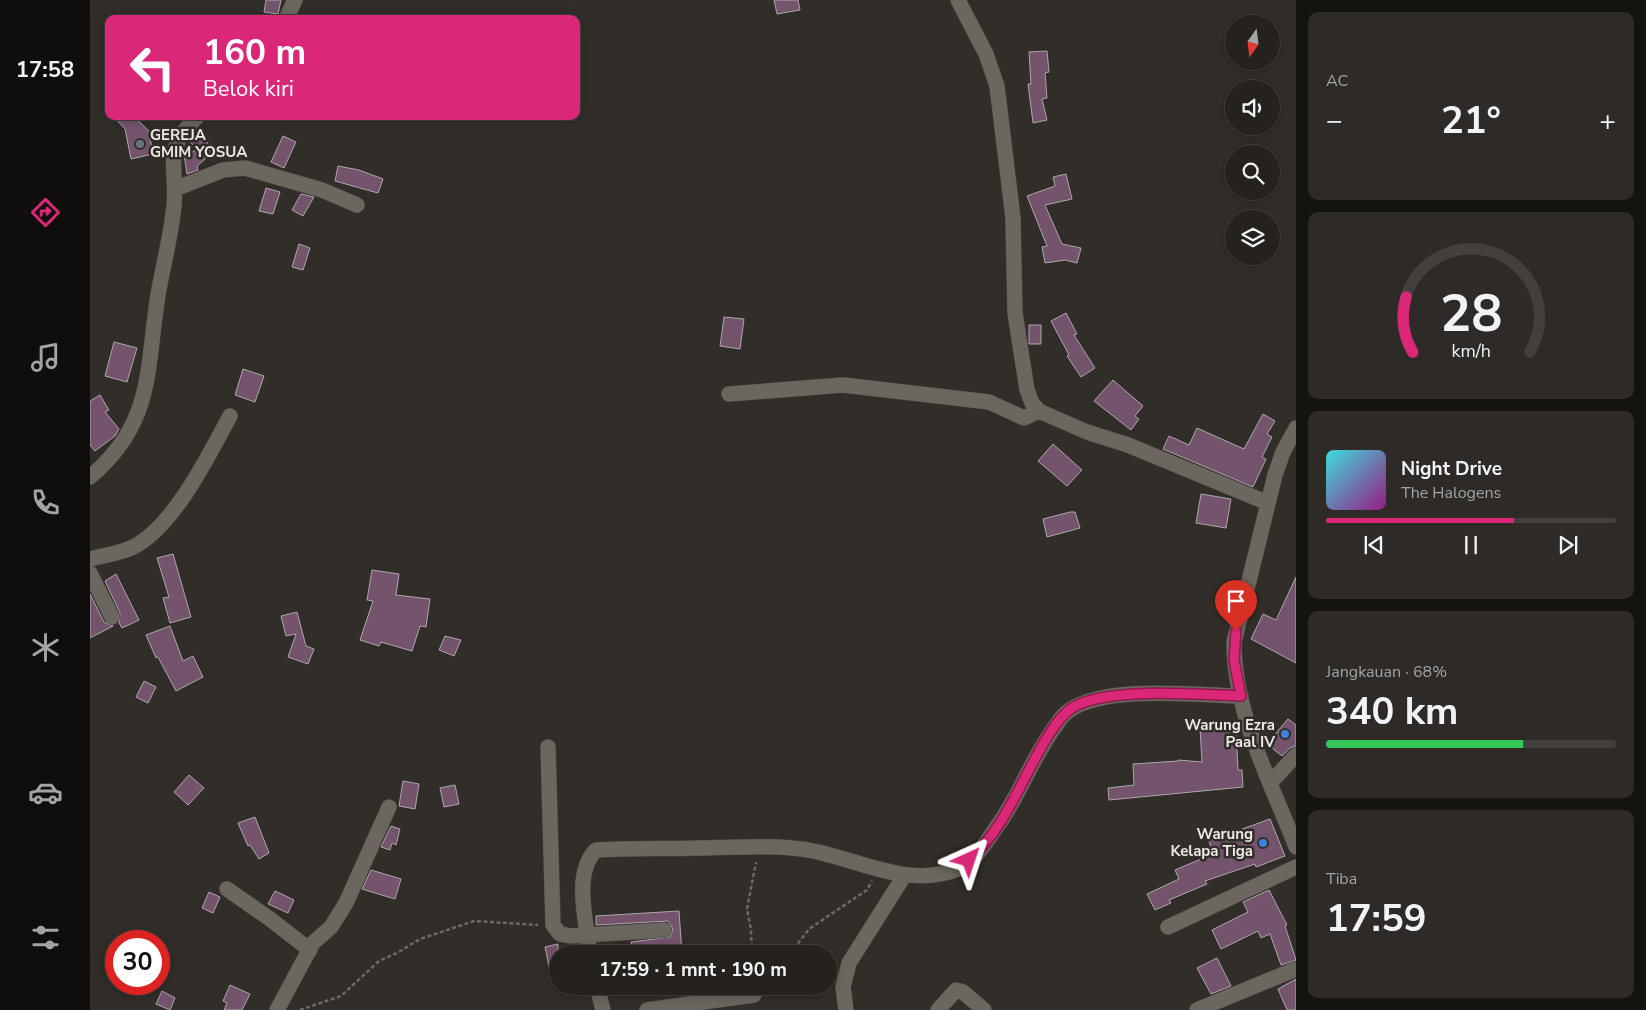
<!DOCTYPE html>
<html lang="id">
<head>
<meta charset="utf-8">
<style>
	:root { --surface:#25221e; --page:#2d2a27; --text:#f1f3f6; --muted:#a3a4a4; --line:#423f3c; --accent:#db2777 }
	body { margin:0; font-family:"Nunito Sans",sans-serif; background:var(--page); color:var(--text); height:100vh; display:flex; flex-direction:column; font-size:19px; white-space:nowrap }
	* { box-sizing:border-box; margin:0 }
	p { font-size:16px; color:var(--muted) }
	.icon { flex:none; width:28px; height:28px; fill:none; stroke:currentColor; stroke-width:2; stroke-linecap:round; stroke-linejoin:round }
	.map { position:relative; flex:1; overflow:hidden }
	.details { display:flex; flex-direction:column; gap:12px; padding:12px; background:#141310; width:350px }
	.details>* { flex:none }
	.top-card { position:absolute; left:15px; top:15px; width:475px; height:105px; border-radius:10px; box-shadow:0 2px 12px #0003,0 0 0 1px var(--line); background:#db2777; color:#fff; overflow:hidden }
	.needle { width:32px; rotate:194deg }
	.controls { position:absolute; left:1135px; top:15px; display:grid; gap:10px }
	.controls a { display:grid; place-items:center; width:55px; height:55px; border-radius:50%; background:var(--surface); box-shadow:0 2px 12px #0003,0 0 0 1px var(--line); font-size:25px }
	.speed { position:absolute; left:15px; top:930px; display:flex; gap:10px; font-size:25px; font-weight:700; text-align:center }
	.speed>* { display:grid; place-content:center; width:65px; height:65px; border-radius:50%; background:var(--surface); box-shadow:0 2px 12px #0003,0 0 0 1px var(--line); line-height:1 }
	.speed .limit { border:8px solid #d22; background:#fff; color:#111 }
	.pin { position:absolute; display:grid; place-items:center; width:42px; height:42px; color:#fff; margin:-51px -21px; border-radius:50% 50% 50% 0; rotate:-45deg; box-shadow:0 0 5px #0007 }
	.pin .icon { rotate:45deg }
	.me { position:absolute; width:55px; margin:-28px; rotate:42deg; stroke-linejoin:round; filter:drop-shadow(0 0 4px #0008) }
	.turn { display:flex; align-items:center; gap:18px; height:105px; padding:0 15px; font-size:22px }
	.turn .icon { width:65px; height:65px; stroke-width:2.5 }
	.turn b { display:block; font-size:35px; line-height:42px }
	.big { font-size:38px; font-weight:700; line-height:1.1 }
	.details .tile { flex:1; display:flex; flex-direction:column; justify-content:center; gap:8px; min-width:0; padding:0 18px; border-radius:10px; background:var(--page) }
	.details .dial { align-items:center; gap:0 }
	.dial svg { height:130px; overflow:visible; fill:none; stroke:var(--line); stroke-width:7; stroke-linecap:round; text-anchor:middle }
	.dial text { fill:var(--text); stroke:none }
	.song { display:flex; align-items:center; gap:15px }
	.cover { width:60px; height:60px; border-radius:8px; background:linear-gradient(135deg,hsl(180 70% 55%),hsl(310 70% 35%)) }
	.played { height:5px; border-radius:2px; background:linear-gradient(90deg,var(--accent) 65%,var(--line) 65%) }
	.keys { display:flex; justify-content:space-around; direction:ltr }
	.heat { display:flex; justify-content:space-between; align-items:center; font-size:28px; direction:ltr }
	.charge { height:8px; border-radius:4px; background:linear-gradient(90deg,#34c759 68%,var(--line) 0) }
	.trip { position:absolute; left:459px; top:945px; width:288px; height:50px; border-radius:25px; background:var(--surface); box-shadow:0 2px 12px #0003,0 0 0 1px var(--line); font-weight:700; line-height:50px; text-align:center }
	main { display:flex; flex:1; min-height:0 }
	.dock { display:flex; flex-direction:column; width:90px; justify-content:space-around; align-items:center; background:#0f0e0c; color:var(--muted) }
	.dock .icon { width:35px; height:35px }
	.dock .on { color:var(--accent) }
	.dock b { font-size:22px; color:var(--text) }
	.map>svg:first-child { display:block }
	.building { fill:#74546d; stroke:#aea7ac }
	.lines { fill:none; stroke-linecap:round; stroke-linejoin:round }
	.minor-casing { stroke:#4c4844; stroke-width:16 }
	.path { stroke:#6d6965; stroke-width:2.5; stroke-dasharray:4 2.5; stroke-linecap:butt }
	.minor { stroke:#6b6660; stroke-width:15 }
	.route-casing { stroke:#8e194d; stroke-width:12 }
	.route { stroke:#db2777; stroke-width:9 }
	.worship-dot { fill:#6b7280; stroke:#312d28; stroke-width:2 }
	.shop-dot { fill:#3f7fe0; stroke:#312d28; stroke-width:2 }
	.labels { text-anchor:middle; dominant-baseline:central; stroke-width:5; stroke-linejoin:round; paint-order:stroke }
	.poi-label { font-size:15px; font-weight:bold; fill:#eeebe7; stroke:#312d28; text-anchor:end }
</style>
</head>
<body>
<main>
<nav class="dock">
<b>17:58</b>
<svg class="icon on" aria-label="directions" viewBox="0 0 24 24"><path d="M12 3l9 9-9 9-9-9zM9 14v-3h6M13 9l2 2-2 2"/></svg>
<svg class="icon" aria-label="music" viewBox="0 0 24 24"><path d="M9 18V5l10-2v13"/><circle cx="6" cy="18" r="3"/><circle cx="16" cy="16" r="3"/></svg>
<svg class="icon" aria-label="phone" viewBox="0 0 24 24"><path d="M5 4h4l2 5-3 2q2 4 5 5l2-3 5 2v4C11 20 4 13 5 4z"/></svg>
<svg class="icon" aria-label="climate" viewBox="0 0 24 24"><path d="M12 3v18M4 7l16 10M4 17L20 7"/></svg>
<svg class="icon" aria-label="car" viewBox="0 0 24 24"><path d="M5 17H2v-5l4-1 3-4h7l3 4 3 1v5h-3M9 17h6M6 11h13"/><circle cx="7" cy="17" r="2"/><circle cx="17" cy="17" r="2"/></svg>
<svg class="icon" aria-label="filters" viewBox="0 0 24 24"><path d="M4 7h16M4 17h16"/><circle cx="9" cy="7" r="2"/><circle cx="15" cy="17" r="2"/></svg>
</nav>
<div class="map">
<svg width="1206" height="1010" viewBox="0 0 1206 1010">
	<rect width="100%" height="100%" fill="#312d28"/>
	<!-- building -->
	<path class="building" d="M 176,0 L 191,0 L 188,14 L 174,12 Z
		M 684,0 L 708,0 L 710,10 L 687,14 Z
		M 957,51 L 959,72 L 955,73 L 957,98 L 952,99 L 957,120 L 943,123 L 938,84 L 941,84 L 939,52 Z
		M 23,116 L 43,116 L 59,131 L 63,154 L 41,159 L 35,129 Z
		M 108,132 L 121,147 L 130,146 L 107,166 L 108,170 L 97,174 L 94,154 L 108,150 L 99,141 Z
		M 193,136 L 206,142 L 194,168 L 181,162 Z
		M 248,166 L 269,170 L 293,179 L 288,193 L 245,181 Z
		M 976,174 L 982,199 L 955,205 L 972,244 L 991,248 L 987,263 L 975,260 L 955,263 L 952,247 L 957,246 L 937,196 L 965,186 L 963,177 Z
		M 176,188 L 190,192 L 183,214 L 169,211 Z
		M 211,194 L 224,197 L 213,216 L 202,210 Z
		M 209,244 L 220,248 L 213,270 L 202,267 Z
		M 976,313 L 987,334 L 984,335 L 1005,368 L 991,377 L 977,356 L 979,355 L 961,321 Z
		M 634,317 L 654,319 L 650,349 L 630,346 Z
		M 939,325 L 951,325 L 951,344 L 939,344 Z
		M 24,342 L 47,348 L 37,382 L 15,376 Z
		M 153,369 L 174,376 L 165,402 L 145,395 Z
		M 1023,380 L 1053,406 L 1045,416 L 1049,419 L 1041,430 L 1004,401 Z
		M 10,395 L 19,410 L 15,412 L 29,429 L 25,436 L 5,451 L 0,445 L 0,401 Z
		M 1173,414 L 1185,421 L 1177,434 L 1182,437 L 1172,457 L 1176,459 L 1163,487 L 1073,449 L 1079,436 L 1099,445 L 1107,428 L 1154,449 Z
		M 963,444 L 992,470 L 977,486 L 948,461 Z
		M 1111,494 L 1141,499 L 1136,528 L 1106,523 Z
		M 980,512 L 985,512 L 990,528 L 957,537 L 953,519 Z
		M 83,554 L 101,617 L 80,623 L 73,598 L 79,597 L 67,558 Z
		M 282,570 L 309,574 L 306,595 L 340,599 L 336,627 L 330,626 L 322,651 L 291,642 L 289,646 L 270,640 L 283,601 L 277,600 Z
		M 26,574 L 49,620 L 32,628 L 29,623 L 30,613 L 15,581 Z
		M 1206,577 L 1206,663 L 1161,639 L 1173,614 L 1186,620 Z
		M 0,594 L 14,622 L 23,626 L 0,638 Z
		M 207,612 L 216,646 L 224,649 L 218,664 L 198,657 L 206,634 L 196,636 L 191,616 Z
		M 80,626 L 93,661 L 103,656 L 113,677 L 86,691 L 68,657 L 66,658 L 56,635 Z
		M 355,636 L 371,640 L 364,656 L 349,650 Z
		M 54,681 L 66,687 L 58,703 L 46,697 Z
		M 1198,719 L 1206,725 L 1206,746 L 1200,748 L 1192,756 L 1177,744 Z
		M 1135,725 L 1135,730 L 1146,730 L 1148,770 L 1152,770 L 1153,787 L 1019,800 L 1018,788 L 1044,785 L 1043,764 L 1088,761 L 1088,760 L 1112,762 L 1110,727 Z
		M 99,775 L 114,788 L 98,805 L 84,792 Z
		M 313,781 L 329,784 L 325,809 L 309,806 Z
		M 365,785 L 369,804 L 354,807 L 350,788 Z
		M 165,817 L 179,853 L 169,859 L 160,845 L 158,846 L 148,823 Z
		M 1180,819 L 1195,856 L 1166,867 L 1165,864 L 1115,881 L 1117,884 L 1079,900 L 1081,903 L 1065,910 L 1057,894 L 1089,879 L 1085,870 L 1123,854 L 1118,838 L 1143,829 L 1144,832 Z
		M 301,826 L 310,829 L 306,845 L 302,843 L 300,850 L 291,847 Z
		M 281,870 L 311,879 L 305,899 L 272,889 Z
		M 1179,890 L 1197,925 L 1195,926 L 1206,960 L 1191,965 L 1180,934 L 1171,938 L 1168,931 L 1131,949 L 1122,930 L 1158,912 L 1153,902 Z
		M 185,891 L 204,900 L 198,913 L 178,904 Z
		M 119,892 L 130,897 L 123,913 L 112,908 Z
		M 589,911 L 592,954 L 543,954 L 541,942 L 580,937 L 583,929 L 578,921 L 506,925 L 506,916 Z
		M 468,944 L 468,982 L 462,982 L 455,947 Z
		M 1127,958 L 1141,986 L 1121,994 L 1107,968 Z
		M 1206,979 L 1206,1010 L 1197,1010 L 1188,989 Z
		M 140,985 L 160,994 L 152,1010 L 134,1010 L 137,1003 L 133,1001 Z
		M 72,991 L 85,998 L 80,1010 L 66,1004 Z"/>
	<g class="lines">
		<defs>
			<path id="minor" d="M 868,0 L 896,54 L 907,86 L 923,218 L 925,313 L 937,390 L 942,403 L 949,411 L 997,432 L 1038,445 L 1178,503
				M 196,19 L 205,0
				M 85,189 L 133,170 L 155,168 L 232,190 L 267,205
				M 639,394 L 753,385 L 899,402 L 934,418 L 949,411
				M 1206,428 L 1193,452 L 1185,475 L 1144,642 C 1144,714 1181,782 1206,847
				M 0,477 C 64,423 56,371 68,295 C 73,266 81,236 84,206 C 88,165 71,150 108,116
				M 0,559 C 15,555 34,553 47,545 C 86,522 119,455 140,416
				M 0,573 L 22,617
				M 458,747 L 463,925 L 470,934 L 481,936 L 574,930
				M 1181,782 L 1206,755
				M 137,889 L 180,919 L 220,950
				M 1078,927 L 1206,867
				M 500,954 C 497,923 482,874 506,850 C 540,848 574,849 608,848 C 640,848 671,845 702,848 C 758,852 812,891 868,869 C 885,863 898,839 908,825 C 931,793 943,755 967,724 C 970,719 975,713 980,710 C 1016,685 1107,695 1151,696
				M 507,986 L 513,1010
				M 187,1010 L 223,943 L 241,927 L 256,903 L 299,807
				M 557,1010 L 664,995
				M 756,1010 L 753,987 L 759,963 L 814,876
				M 848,1010 L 866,990 L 873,992 L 894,1010
				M 1107,1010 L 1206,969"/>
		</defs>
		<!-- minor casing -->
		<use href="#minor" class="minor-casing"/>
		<!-- path -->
		<path class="path" d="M 662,954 L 661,930 L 657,909 L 666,862
			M 700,954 L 719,929 L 777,890 L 782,881
			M 210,1010 L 251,996 L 289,961 L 307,953 L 330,939 L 384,921 L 448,925"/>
		<!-- minor -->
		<use href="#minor" class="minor"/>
	</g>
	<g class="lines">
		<defs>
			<path id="route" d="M 879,860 C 907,835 923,801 940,768 C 950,750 962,725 978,711 C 1007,685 1112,695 1151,696 L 1144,660 L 1146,631"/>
		</defs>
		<!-- route casing -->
		<use href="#route" class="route-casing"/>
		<!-- route -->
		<use href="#route" class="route"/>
	</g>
	<!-- markers -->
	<circle class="worship-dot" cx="50" cy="144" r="5"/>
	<g class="shop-dot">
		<circle cx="1195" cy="734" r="5"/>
		<circle cx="1173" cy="843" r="5"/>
	</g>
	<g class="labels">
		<!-- poi labels -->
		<g class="poi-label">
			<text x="60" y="135" text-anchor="start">GEREJA<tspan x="60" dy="17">GMIM YOSUA</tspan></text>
			<text x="1185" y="725">Warung Ezra<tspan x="1185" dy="17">Paal IV</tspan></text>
			<text x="1163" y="834">Warung<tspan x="1163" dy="17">Kelapa Tiga</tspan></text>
		</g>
	</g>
</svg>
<div class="controls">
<a><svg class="needle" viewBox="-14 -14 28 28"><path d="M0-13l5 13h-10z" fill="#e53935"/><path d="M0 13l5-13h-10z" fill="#a3a4a4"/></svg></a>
<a><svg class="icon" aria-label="sound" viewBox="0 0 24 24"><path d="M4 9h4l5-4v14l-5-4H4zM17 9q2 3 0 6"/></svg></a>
<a><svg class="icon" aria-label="search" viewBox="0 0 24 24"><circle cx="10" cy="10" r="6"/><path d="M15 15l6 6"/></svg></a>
<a><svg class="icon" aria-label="layers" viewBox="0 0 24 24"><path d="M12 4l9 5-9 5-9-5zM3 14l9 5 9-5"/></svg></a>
</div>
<div class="speed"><div class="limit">30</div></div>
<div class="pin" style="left:1146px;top:631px;background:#d93025"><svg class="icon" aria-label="arrive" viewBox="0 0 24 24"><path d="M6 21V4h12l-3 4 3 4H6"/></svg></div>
<svg class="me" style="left:879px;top:860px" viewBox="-20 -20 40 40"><path d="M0-17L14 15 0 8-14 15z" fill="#db2777" stroke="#fff" stroke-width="4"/></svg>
<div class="trip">17:59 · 1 mnt · 190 m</div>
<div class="top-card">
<div class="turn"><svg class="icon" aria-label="left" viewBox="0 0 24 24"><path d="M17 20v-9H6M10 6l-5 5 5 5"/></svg><div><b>160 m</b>Belok kiri</div></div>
</div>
</div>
<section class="details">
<div class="tile"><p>AC</p>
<div class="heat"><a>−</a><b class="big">21°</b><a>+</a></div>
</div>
<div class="tile dial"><svg viewBox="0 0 100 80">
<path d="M14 69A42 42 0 1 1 86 69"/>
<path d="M14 69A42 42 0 0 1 10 35" stroke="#db2777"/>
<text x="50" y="56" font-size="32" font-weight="700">28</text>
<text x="50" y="72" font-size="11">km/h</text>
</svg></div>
<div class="tile">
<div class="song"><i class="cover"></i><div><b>Night Drive</b><p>The Halogens</p></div></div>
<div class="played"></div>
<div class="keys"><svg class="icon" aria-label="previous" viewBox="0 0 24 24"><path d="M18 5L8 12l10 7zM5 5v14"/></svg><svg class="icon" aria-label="pause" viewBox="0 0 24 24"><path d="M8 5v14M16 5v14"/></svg><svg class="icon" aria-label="next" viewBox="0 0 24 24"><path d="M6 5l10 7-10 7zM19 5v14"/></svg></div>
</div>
<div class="tile"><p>Jangkauan · 68%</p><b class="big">340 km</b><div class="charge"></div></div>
<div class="tile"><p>Tiba</p><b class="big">17:59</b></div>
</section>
</main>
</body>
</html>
